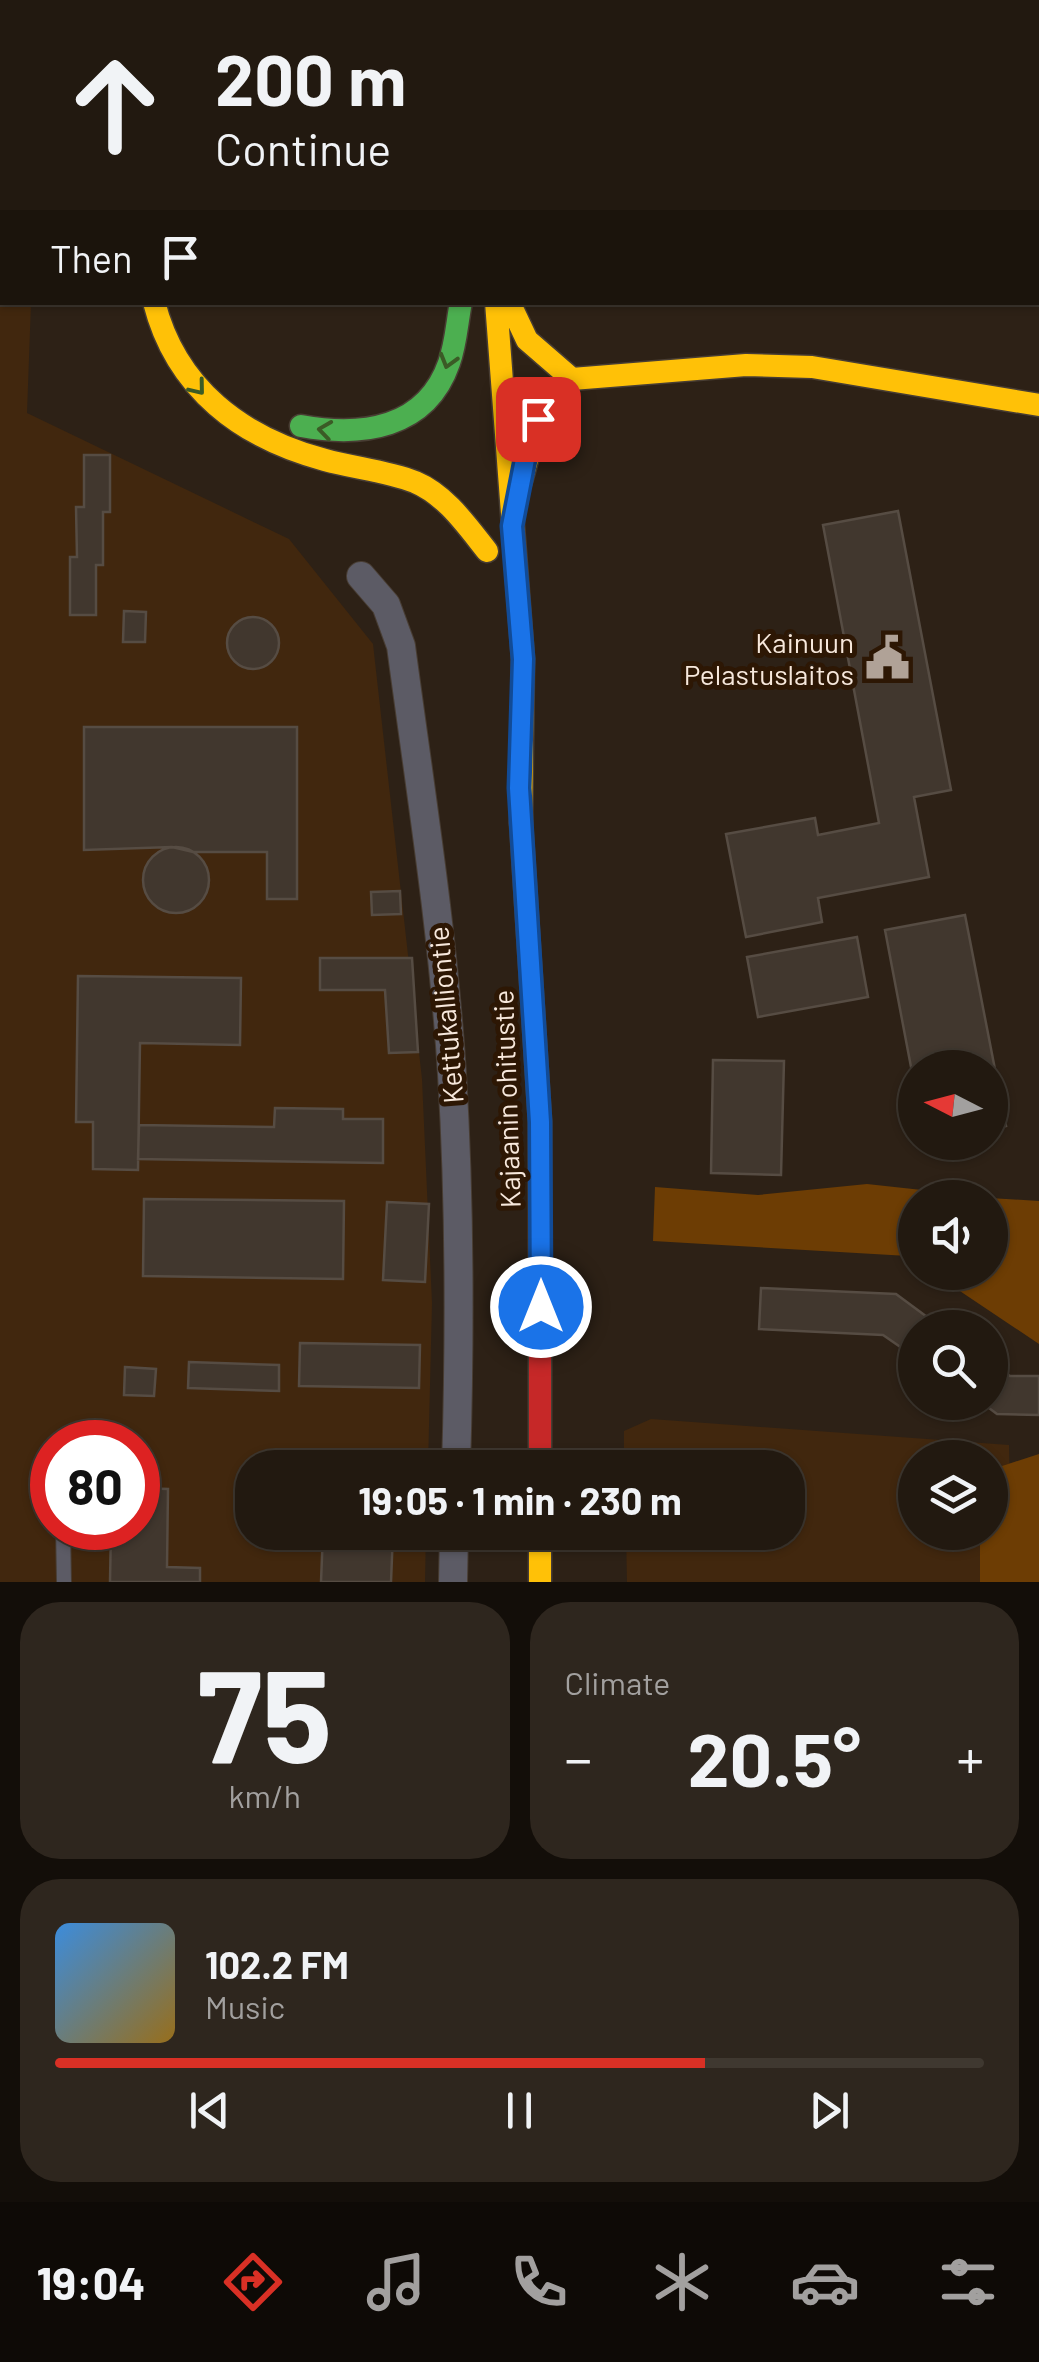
<!DOCTYPE html>
<html lang="en">
<head>
<meta charset="utf-8">
<style>
	:root { --surface:#221910; --page:#2e261e; --text:#f1f3f6; --muted:#a2a09f; --line:#3f3830; --accent:#d93025 }
	body { margin:0; font-family:Barlow,sans-serif; background:var(--page); color:var(--text); height:100vh; display:flex; flex-direction:column; font-size:38px; white-space:nowrap }
	* { box-sizing:border-box; margin:0 }
	p { font-size:32px; color:var(--muted) }
	.icon { flex:none; width:55px; height:55px; fill:none; stroke:currentColor; stroke-width:2; stroke-linecap:round; stroke-linejoin:round }
	.map { position:relative; height:1582px; overflow:hidden }
	.panel { display:flex; flex-direction:column; gap:20px; padding:20px; background:#130e09; flex:1 }
	.panel>* { flex:none }
	.top-card { position:absolute; left:0px; top:0px; width:1040px; height:305px; box-shadow:0 2px 8px #0004,0 0 0 2px var(--line); background:#221910; color:var(--text); overflow:hidden }
	.needle { width:65px; rotate:276deg }
	.fabs { position:absolute; left:898px; top:1050px; display:grid; gap:20px }
	.fabs a { display:grid; place-items:center; width:110px; height:110px; border-radius:50%; background:var(--surface); box-shadow:0 2px 8px #0004,0 0 0 2px var(--line); font-size:50px }
	.speed { position:absolute; left:30px; top:1420px; display:flex; gap:20px; font-size:50px; font-weight:700; text-align:center }
	.speed>* { display:grid; place-content:center; width:130px; height:130px; border-radius:50%; background:var(--surface); box-shadow:0 2px 8px #0004,0 0 0 2px var(--line); line-height:1 }
	.speed .limit { border:15px solid #d22; background:#fff; color:#111 }
	.pin { position:absolute; display:grid; place-items:center; width:85px; height:85px; color:#fff; margin:-42px; border-radius:20px; box-shadow:0 5px 15px #0006 }
	.me { position:absolute; width:110px; margin:-55px; rotate:0deg; stroke-linejoin:round; filter:drop-shadow(0 0 8px #0008) }
	.turn { display:flex; align-items:center; gap:35px; height:210px; padding:0 50px; font-size:45px }
	.turn .icon { width:130px; height:130px; stroke-width:2.5 }
	.turn b { display:block; font-size:70px; line-height:85px }
	.then { display:flex; align-items:center; height:95px; padding:0 50px; background:#0003; gap:20px; font-size:38px }
	.big { font-size:75px; font-weight:700; line-height:1.1 }
	.panel .tile { flex:1; display:flex; flex-direction:column; justify-content:center; gap:15px; min-width:0; padding:0 35px; border-radius:40px; background:var(--page) }
	.panel .dial { align-items:center; gap:0 }
	.dial b { font-size:130px; line-height:1 }
	.song { display:flex; align-items:center; gap:30px }
	.cover { width:120px; height:120px; border-radius:15px; background:linear-gradient(135deg,hsl(210 70% 55%),hsl(40 70% 35%)) }
	.played { height:10px; border-radius:5px; background:linear-gradient(90deg,var(--accent) 70%,var(--line) 70%) }
	.keys { display:flex; justify-content:space-around; direction:ltr }
	.heat { display:flex; justify-content:space-between; align-items:center; font-size:55px; direction:ltr }
	.panel .tiles { flex:1; display:grid; gap:20px; grid-template-columns:1fr 1fr }
	.tile:last-child { grid-column:span 2 }
	.trip { position:absolute; left:235px; top:1450px; width:570px; height:100px; border-radius:40px; background:var(--surface); box-shadow:0 2px 8px #0004,0 0 0 2px var(--line); font-weight:700; line-height:100px; text-align:center }
	.tab-bar { display:flex; height:160px; justify-content:space-around; align-items:center; background:#0e0a06; color:var(--muted) }
	.tab-bar .icon { width:70px; height:70px }
	.tab-bar .active { color:var(--accent) }
	.tab-bar b { font-size:45px; color:var(--text) }
	.map>svg:first-child { display:block }
	.built { fill:#41270e; fill-rule:evenodd }
	.forest { fill:#6d3d04 }
	.building { fill:#41372e; stroke:#564c43; stroke-width:2.5 }
	.lines { fill:none; stroke-linecap:round; stroke-linejoin:round }
	.lane-casing { stroke:#483d33; stroke-width:16 }
	.street-casing { stroke:#483d33; stroke-width:30 }
	.fast-casing { stroke:#483d33; stroke-width:25 }
	.slow-casing { stroke:#483d33; stroke-width:25 }
	.jam-casing { stroke:#483d33; stroke-width:25 }
	.lane { stroke:#5c5b65; stroke-width:14 }
	.street { stroke:#5c5b65; stroke-width:28 }
	.fast { stroke:#4caf50; stroke-width:22 }
	.slow { stroke:#ffc107; stroke-width:22 }
	.jam { stroke:#c62828; stroke-width:22 }
	.rail-casing { stroke:#5e5857; stroke-width:11 }
	.rail { stroke:#2d1704; stroke-width:8; stroke-dasharray:22; stroke-linecap:butt }
	.oneway { stroke:#3b5b26 }
	.route-casing { stroke:#114b97; stroke-width:25 }
	.route { stroke:#1a73e8; stroke-width:18 }
	.labels { text-anchor:middle; dominant-baseline:central; stroke-width:10; stroke-linejoin:round; paint-order:stroke }
	.poi-label { font-size:28px; fill:#f7e8dc; stroke:#2d1704; text-anchor:end }
	.street-label { font-size:28px; fill:#f7e8dc; stroke:#2d1704 }
</style>
</head>
<body>
<div class="map">
<svg width="1039" height="1582" viewBox="0 0 1039 1582">
	<rect width="100%" height="100%" fill="#2d2116"/>
	<!-- built -->
	<path class="built" d="M 0,0 L 43,0 L 2,2 L 2,302 L 31,303 L 27,413 L 289,539 L 373,644 L 422,1079 L 432,1303 L 428,1467 L 252,1468 L 252,1532 L 426,1533 L 425,1582 L 0,1582 ZM 52,1442 L 138,1442 L 138,1528 L 52,1528 Z
		M 651,1419 L 1009,1445 L 1012,1582 L 627,1582 L 626,1533 L 788,1532 L 788,1468 L 624,1467 L 624,1431 ZM 915,1458 L 990,1458 L 990,1532 L 915,1532 Z"/>
	<!-- forest -->
	<path class="forest" d="M 867,1184 L 986,1197 L 915,1198 L 915,1261 L 908,1256 L 653,1241 L 655,1187 L 758,1195 Z
		M 990,1198 L 1039,1201 L 1039,1344 L 933,1273 L 990,1272 Z
		M 1039,1454 L 1039,1582 L 980,1582 L 980,1533 L 990,1532 L 990,1470 Z"/>
	<!-- building -->
	<path class="building" d="M 84,455 L 110,455 L 110,512 L 103,512 L 103,565 L 96,565 L 96,615 L 70,615 L 70,557 L 77,557 L 76,507 L 84,507 Z
		M 898,511 L 951,790 L 914,797 L 929,877 L 818,898 L 822,922 L 746,937 L 726,834 L 815,818 L 818,835 L 879,823 L 823,525 Z
		M 124,611 L 146,612 L 145,642 L 123,642 Z
		M227 643a26 26 0 1 1 52 0a26 26 0 1 1-52 0Z
		M 84,727 L 297,727 L 297,899 L 267,899 L 267,852 L 193,852 L 172,847 L 84,850 Z
		M143 880a33 33 0 1 1 66 0a33 33 0 1 1-66 0Z
		M 400,891 L 401,914 L 372,915 L 371,892 Z
		M 965,915 L 1006,1126 L 990,1129 L 990,1068 L 915,1068 L 915,1088 L 885,930 Z
		M 857,937 L 868,997 L 758,1017 L 747,957 Z
		M 320,958 L 412,958 L 418,1052 L 389,1053 L 385,990 L 320,990 Z
		M 78,976 L 241,978 L 240,1045 L 140,1043 L 138,1170 L 93,1169 L 93,1122 L 76,1122 Z
		M 713,1060 L 784,1061 L 781,1175 L 711,1173 Z
		M 275,1108 L 343,1109 L 343,1119 L 383,1119 L 383,1163 L 138,1159 L 139,1125 L 274,1127 Z
		M 144,1199 L 344,1201 L 343,1279 L 143,1276 Z
		M 387,1202 L 429,1204 L 425,1282 L 383,1280 Z
		M 761,1288 L 896,1294 L 942,1328 L 915,1328 L 915,1357 L 883,1335 L 759,1329 Z
		M 300,1343 L 420,1345 L 419,1388 L 299,1386 Z
		M 189,1362 L 279,1365 L 279,1391 L 188,1388 Z
		M 990,1362 L 1010,1376 L 1039,1376 L 1039,1415 L 997,1414 L 981,1402 L 990,1402 Z
		M 125,1367 L 156,1369 L 154,1396 L 124,1395 Z
		M 138,1488 L 168,1489 L 167,1567 L 200,1568 L 200,1582 L 110,1582 L 111,1528 L 138,1528 Z
		M 323,1532 L 393,1532 L 391,1582 L 321,1582 Z"/>
	<g class="lines">
		<defs>
			<path id="lane" d="M 834,0 L 834,2
				M 63,1528 L 64,1582"/>
			<path id="street" d="M 361,576 L 386,605 L 401,646 C 420,788 443,931 452,1074 C 460,1205 460,1337 456,1468
				M 453,1582 L 454,1532"/>
			<path id="fast" d="M 412,2 L 427,0
				M 301,426 C 362,437 426,429 449,363 C 456,344 457,322 461,302"/>
			<path id="slow" d="M 0,20 L 2,20
				M 154,302 C 176,389 242,438 325,460 C 354,468 387,471 415,482 C 446,495 467,526 487,551
				M 496,302 L 523,659 L 521,823
				M 509,302 L 527,340 L 572,379 L 746,365 L 812,367 L 1039,405
				M 521,481 L 537,426 L 572,379
				M 540,1532 L 540,1582"/>
			<path id="jam" d="M 156,0 L 158,2
				M 465,0 L 465,2
				M 521,823 L 540,1121 L 540,1468"/>
		</defs>
		<!-- lane casing -->
		<use href="#lane" class="lane-casing"/>
		<!-- street casing -->
		<use href="#street" class="street-casing"/>
		<!-- fast casing -->
		<use href="#fast" class="fast-casing"/>
		<!-- slow casing -->
		<use href="#slow" class="slow-casing"/>
		<!-- jam casing -->
		<use href="#jam" class="jam-casing"/>
		<!-- lane -->
		<use href="#lane" class="lane"/>
		<!-- street -->
		<use href="#street" class="street"/>
		<!-- fast -->
		<use href="#fast" class="fast"/>
		<!-- slow -->
		<use href="#slow" class="slow"/>
		<!-- jam -->
		<use href="#jam" class="jam"/>
		<defs>
			<path id="rail" d="M 6,2 L 6,0
				M 0,279 L 2,157"/>
		</defs>
		<!-- rail casing -->
		<use href="#rail" class="rail-casing"/>
		<!-- rail -->
		<use href="#rail" class="rail"/>
	</g>
	<!-- one-way arrows -->
	<defs><path id="oneway-chevron" d="M-2-3.5L2.5 0L-2 3.5" fill="none" stroke-width="1.6" stroke-linecap="round" stroke-linejoin="round" transform="scale(2.5)"/></defs>
	<g class="oneway">
		<use href="#oneway-chevron" transform="translate(448 361) rotate(106)"/>
		<use href="#oneway-chevron" transform="translate(198 388) rotate(51)"/>
		<use href="#oneway-chevron" transform="translate(325 430) rotate(-172)"/>
	</g>
	<g class="lines">
		<defs>
			<path id="route" d="M 538,419 L 529,439 L 512,526 L 523,659 L 519,788 L 540,1122 L 541,1307"/>
		</defs>
		<!-- route casing -->
		<use href="#route" class="route-casing"/>
		<!-- route -->
		<use href="#route" class="route"/>
	</g>
	<!-- icons -->
	<defs>
		<symbol id="civic-bare" viewBox="-9 -9 18 18"><path d="M-.6-6.5H3V-4.5H.6V-3L4-1V1h2V6H-6V1h2V-1L-.6-3ZM-1.2 2.5V6h2.4V2.5Z" fill="#b0a297" stroke="#2d1704" stroke-width="2.5" paint-order="stroke"/></symbol>
	</defs>
	<g fill-rule="evenodd">
		<use href="#civic-bare" x="856" y="626" width="63" height="63"/>
	</g>
	<g class="labels">
		<!-- poi labels -->
		<g class="poi-label">
			<text x="854" y="642">Kainuun<tspan x="854" dy="32">Pelastuslaitos</tspan></text>
		</g>
		<!-- street labels -->
		<g class="street-label">
			<text transform="translate(445 1015) rotate(-95)">Kettukalliontie</text>
			<text transform="translate(506 1099) rotate(-92)">Kajaanin ohitustie</text>
		</g>
	</g>
</svg>
<div class="fabs">
<a><svg class="needle" viewBox="-14 -14 28 28"><path d="M0-13l5 13h-10z" fill="#e53935"/><path d="M0 13l5-13h-10z" fill="#a2a09f"/></svg></a>
<a><svg class="icon" aria-label="sound" viewBox="0 0 24 24"><path d="M4 9h4l5-4v14l-5-4H4zM17 9q2 3 0 6"/></svg></a>
<a><svg class="icon" aria-label="search" viewBox="0 0 24 24"><circle cx="10" cy="10" r="6"/><path d="M15 15l6 6"/></svg></a>
<a><svg class="icon" aria-label="layers" viewBox="0 0 24 24"><path d="M12 4l9 5-9 5-9-5zM3 14l9 5 9-5"/></svg></a>
</div>
<div class="speed"><div class="limit">80</div></div>
<div class="pin" style="left:538px;top:419px;background:#d93025"><svg class="icon" aria-label="arrive" viewBox="0 0 24 24"><path d="M6 21V4h12l-3 4 3 4H6"/></svg></div>
<svg class="me" style="left:541px;top:1307px" viewBox="-20 -20 40 40"><circle r="17" fill="#1a73e8" stroke="#fff" stroke-width="3"/><path d="M0-11L8 9 0 5-8 9z" fill="#fff"/></svg>
<div class="trip">19:05 · 1 min · 230 m</div>
<div class="top-card">
<div class="turn"><svg class="icon" aria-label="ahead" viewBox="0 0 24 24"><path d="M12 20V5M6 11l6-6 6 6"/></svg><div><b>200 m</b>Continue</div></div>
<div class="then">Then<svg class="icon" aria-label="arrive" viewBox="0 0 24 24"><path d="M6 21V4h12l-3 4 3 4H6"/></svg></div>
</div>
</div>
<section class="panel">
<div class="tiles">
<div class="tile dial"><b>75</b><p>km/h</p></div>
<div class="tile"><p>Climate</p>
<div class="heat"><a>−</a><b class="big">20.5°</b><a>+</a></div>
</div>
<div class="tile">
<div class="song"><i class="cover"></i><div><b>102.2 FM</b><p>Music</p></div></div>
<div class="played"></div>
<div class="keys"><svg class="icon" aria-label="previous" viewBox="0 0 24 24"><path d="M18 5L8 12l10 7zM5 5v14"/></svg><svg class="icon" aria-label="pause" viewBox="0 0 24 24"><path d="M8 5v14M16 5v14"/></svg><svg class="icon" aria-label="next" viewBox="0 0 24 24"><path d="M6 5l10 7-10 7zM19 5v14"/></svg></div>
</div>
</div>
</section>
<nav class="tab-bar">
<b>19:04</b>
<svg class="icon active" aria-label="directions" viewBox="0 0 24 24"><path d="M12 3l9 9-9 9-9-9zM9 14v-3h6M13 9l2 2-2 2"/></svg>
<svg class="icon" aria-label="music" viewBox="0 0 24 24"><path d="M9 18V5l10-2v13"/><circle cx="6" cy="18" r="3"/><circle cx="16" cy="16" r="3"/></svg>
<svg class="icon" aria-label="phone" viewBox="0 0 24 24"><path d="M5 4h4l2 5-3 2q2 4 5 5l2-3 5 2v4C11 20 4 13 5 4z"/></svg>
<svg class="icon" aria-label="climate" viewBox="0 0 24 24"><path d="M12 3v18M4 7l16 10M4 17L20 7"/></svg>
<svg class="icon" aria-label="car" viewBox="0 0 24 24"><path d="M5 17H2v-5l4-1 3-4h7l3 4 3 1v5h-3M9 17h6M6 11h13"/><circle cx="7" cy="17" r="2"/><circle cx="17" cy="17" r="2"/></svg>
<svg class="icon" aria-label="filters" viewBox="0 0 24 24"><path d="M4 7h16M4 17h16"/><circle cx="9" cy="7" r="2"/><circle cx="15" cy="17" r="2"/></svg>
</nav>
</body>
</html>
